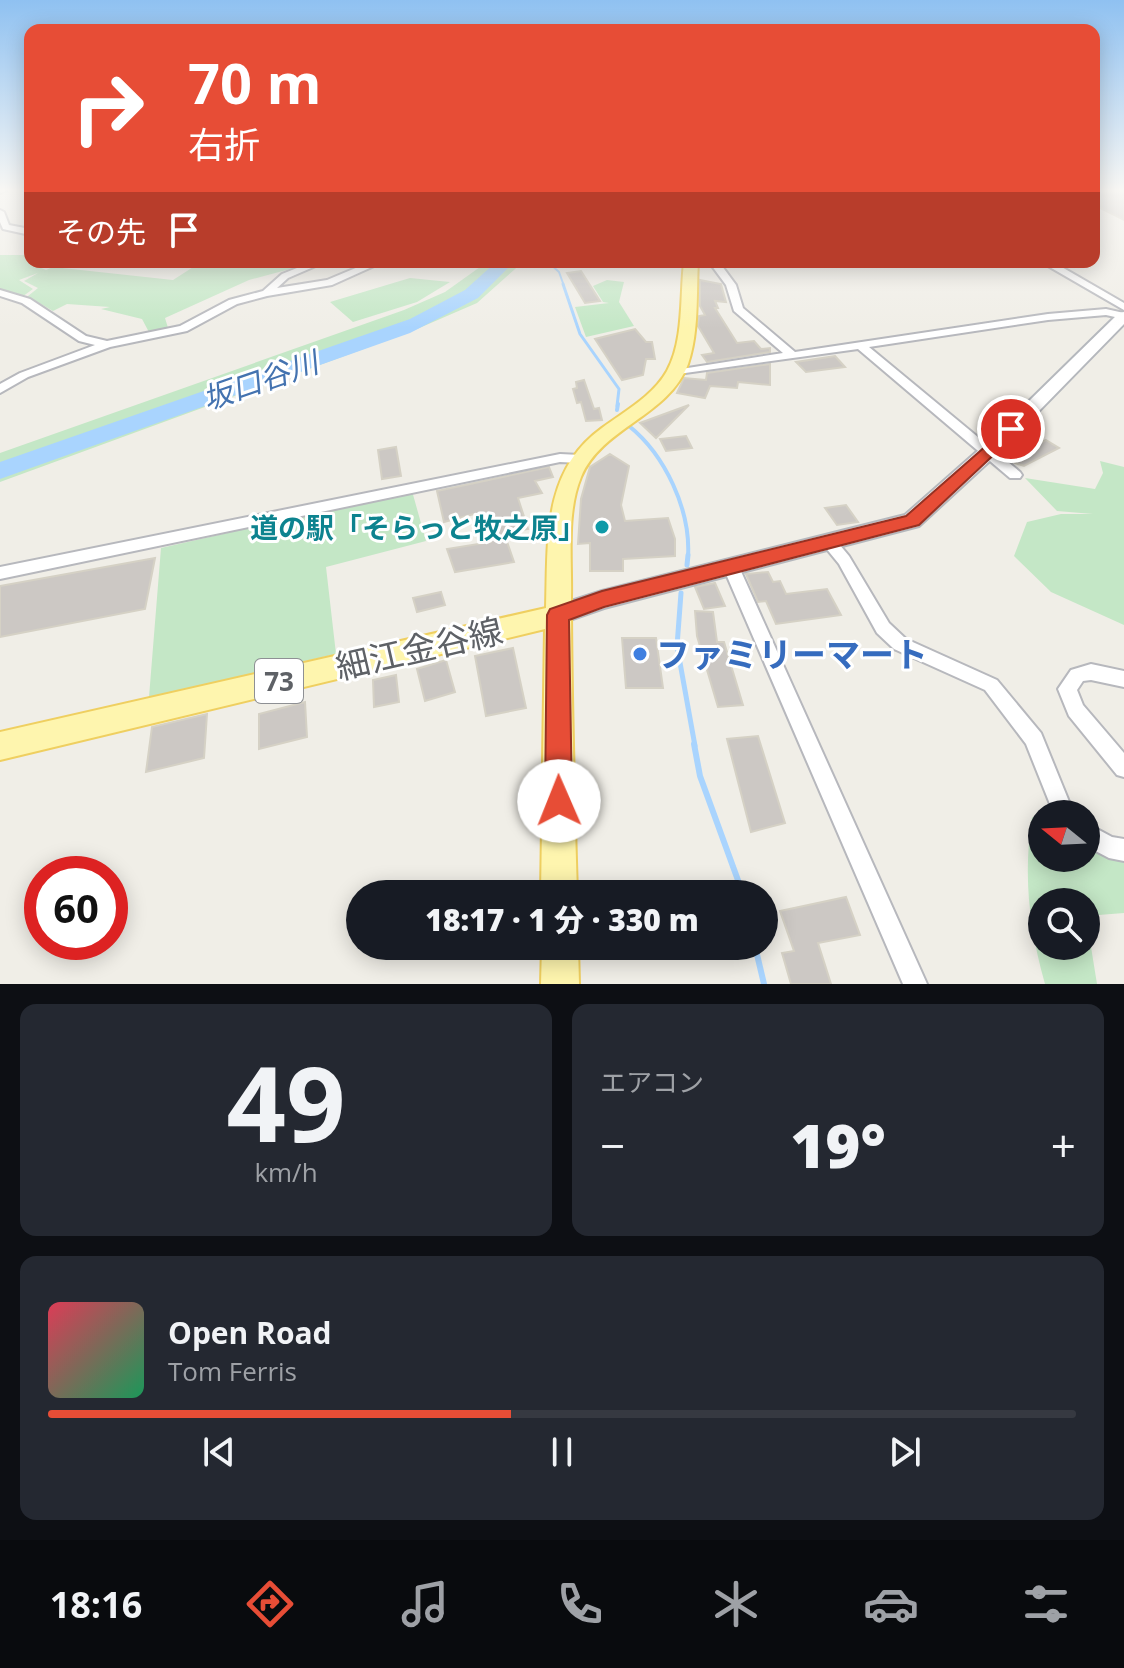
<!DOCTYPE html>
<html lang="ja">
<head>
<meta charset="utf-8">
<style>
	:root { --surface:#171b24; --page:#242831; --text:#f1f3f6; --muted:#9ea1a6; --line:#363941; --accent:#e74d36 }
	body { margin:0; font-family:"Open Sans","Noto Sans JP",sans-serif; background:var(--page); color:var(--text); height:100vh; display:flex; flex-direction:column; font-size:30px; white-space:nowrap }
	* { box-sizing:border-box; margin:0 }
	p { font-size:26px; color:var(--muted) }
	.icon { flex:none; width:44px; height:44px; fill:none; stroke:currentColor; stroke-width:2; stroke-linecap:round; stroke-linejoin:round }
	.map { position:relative; height:984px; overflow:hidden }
	.sheet { display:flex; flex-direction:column; gap:20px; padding:20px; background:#0d0f14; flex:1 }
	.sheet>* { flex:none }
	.banner { position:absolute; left:24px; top:24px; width:1076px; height:244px; border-radius:16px; box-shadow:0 4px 20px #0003; background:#e74d36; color:#fff; overflow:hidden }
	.needle { width:52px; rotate:288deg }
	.controls { position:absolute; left:1028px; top:800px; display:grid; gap:16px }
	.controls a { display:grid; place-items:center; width:72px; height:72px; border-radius:50%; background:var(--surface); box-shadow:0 4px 20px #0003; font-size:40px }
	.speed { position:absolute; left:24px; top:856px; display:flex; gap:16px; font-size:40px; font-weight:700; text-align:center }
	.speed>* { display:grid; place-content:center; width:104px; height:104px; border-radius:50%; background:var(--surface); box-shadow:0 4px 20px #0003; line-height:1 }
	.speed .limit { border:12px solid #d22; background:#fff; color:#111 }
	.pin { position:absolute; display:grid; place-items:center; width:68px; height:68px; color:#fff; margin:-34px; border:4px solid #fff; border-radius:50%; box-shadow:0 2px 8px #0007 }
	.me { position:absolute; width:88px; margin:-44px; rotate:359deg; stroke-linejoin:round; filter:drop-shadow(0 0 6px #0008) }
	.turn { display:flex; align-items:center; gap:28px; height:168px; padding:0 32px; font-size:36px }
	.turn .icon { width:104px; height:104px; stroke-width:2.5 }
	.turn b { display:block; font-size:56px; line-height:68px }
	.then { display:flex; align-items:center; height:76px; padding:0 32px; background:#0003; gap:16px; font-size:30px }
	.big { font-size:60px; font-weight:800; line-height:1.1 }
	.sheet .tile { flex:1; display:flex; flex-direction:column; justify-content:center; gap:12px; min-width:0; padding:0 28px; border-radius:16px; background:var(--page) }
	.sheet .dial { align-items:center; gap:0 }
	.dial b { font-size:104px; line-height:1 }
	.song { display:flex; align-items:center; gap:24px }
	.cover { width:96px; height:96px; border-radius:12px; background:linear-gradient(135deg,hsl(350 70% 55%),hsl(150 70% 35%)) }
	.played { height:8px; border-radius:4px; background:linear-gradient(90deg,var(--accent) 45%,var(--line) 45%) }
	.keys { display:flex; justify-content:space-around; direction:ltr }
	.heat { display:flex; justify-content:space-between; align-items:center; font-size:44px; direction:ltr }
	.sheet .tiles { flex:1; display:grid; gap:20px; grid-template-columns:1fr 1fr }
	.tile:last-child { grid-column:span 2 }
	.trip { position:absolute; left:346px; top:880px; width:432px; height:80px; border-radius:40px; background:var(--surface); box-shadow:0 4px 20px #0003; font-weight:800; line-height:80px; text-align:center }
	.tab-bar { display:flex; height:128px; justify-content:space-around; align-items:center; background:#090b0e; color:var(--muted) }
	.tab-bar .icon { width:56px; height:56px }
	.tab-bar .on { color:var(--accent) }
	.tab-bar b { font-size:36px; color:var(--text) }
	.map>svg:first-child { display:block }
	.green { fill:#c4e7c6; fill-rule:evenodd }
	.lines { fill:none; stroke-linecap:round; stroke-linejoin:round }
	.stream-far4 { stroke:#a9d4fe; stroke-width:2 }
	.stream-far3 { stroke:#a9d4fe; stroke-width:3 }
	.stream-far2 { stroke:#a9d4fe; stroke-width:4 }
	.stream-far1 { stroke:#a9d4fe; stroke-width:5 }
	.stream { stroke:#a9d4fe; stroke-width:6 }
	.river { fill:#a9d4fe; fill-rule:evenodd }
	.building { fill:#ccc8c4; stroke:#d5d1c5; stroke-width:2 }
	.street-casing { stroke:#b7b8bd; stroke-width:4 }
	.secondary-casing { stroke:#b5b8bd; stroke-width:4 }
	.primary-casing { stroke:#efcf60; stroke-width:4 }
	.street { fill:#fff; fill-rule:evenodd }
	.secondary { fill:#fff; fill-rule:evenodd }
	.primary { fill:#fef5ae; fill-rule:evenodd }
	.route { fill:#e74d36; stroke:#963223; stroke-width:2 }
	.culture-dot { fill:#0f9aa8; stroke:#fff; stroke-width:3 }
	.shop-dot { fill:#3f7fe0; stroke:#fff; stroke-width:3 }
	.labels { text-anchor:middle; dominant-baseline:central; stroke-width:6; stroke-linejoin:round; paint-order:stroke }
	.shield { fill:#fff; stroke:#8e9094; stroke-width:2 }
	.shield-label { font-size:26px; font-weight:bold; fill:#5e6166 }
	.culture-label { font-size:28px; font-weight:bold; fill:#0d838f; stroke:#fff; text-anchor:end }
	.water-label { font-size:30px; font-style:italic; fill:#4473b0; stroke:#fff }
	.near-street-label { font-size:34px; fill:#5e6166; stroke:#fff }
	.near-shop-label { font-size:34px; font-weight:bold; fill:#366cbe; stroke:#fff; text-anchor:start }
</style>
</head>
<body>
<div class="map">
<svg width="1124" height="984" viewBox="0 0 1124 984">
	<rect width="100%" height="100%" fill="#f0eee7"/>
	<!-- green -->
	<path class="green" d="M 0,255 L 30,255 L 30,262 L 43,262 L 41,268 L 46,270 L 53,267 L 173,280 L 201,262 L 316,262 L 249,280 L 165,318 L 169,331 L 150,334 L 142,319 L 101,309 L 110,307 L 67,304 L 53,311 L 34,300 L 23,300 L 38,288 L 24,281 L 38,273 L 19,280 L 33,289 L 19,299 L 0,292 Z
		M 487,262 L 523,262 L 477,303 L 410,332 L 0,482 L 0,453 L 404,310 L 445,292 Z
		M 410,278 L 450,282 L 417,302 L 353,322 L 330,302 Z
		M 607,280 L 624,282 L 619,302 L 634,326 L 586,337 L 575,307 L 609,303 L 603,302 L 593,286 Z
		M 1100,461 L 1124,467 L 1124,625 L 1051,592 L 1014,556 L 1027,522 L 1061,514 L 1093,514 L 1057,511 L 1025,478 L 1095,489 L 1103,473 Z
		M 412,491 L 426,541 L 326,567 L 336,654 L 149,697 L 161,548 Z
		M 1032,817 L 1042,820 L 1042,858 L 1086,858 L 1086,844 L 1100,855 L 1124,861 L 1124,913 L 1086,916 L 1097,984 L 1045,984 C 1029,927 1023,876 1032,817 ZM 1042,902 L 1086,902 L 1086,946 L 1042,946 Z"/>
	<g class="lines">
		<!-- stream-far4 -->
		<path class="stream-far4" d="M 548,262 L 559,272 L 564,286"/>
		<!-- stream-far3 -->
		<path class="stream-far3" d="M 563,284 L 580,334 L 619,389 L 617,406"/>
		<!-- stream-far2 -->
		<path class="stream-far2" d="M 617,410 L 618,404
			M 629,426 C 665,455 691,510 688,557"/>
		<!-- stream-far1 -->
		<path class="stream-far1" d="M 687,565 L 688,555
			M 681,593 L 677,646 L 695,746"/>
		<!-- stream -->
		<path class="stream" d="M 694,744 L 700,776 L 743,894
			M 755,946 L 764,984"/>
		<!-- river -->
		<path class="river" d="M 496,262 L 514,262 L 478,298 L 410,333 L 0,479 L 0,462 L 410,319 L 465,290 Z"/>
	</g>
	<!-- building -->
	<path class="building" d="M 1124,190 L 1124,220 L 1094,205 L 1094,194 Z
		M 581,271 L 600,301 L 585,303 L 567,273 Z
		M 700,280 L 721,284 L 726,302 L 715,301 L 718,308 L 715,308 L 737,343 L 754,341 L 761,349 L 770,348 L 770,352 L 707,362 L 702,355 L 714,353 L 698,326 L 699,316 L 705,315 L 700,306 Z
		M 635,329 L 646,342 L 652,342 L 655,359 L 646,359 L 643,375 L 622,380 L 595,339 Z
		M 835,356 L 845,367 L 806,372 L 796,362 Z
		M 770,364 L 770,385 L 738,382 L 737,388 L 710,386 L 705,398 L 677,393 L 684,378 L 706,380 L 707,373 Z
		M 584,380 L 594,409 L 599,408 L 602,420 L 586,421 L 581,402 L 577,403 L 573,389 L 577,388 L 576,382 Z
		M 689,405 L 656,438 L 640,423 Z
		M 686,436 L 692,448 L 666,451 L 660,439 Z
		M 1046,440 L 1059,448 L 1024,466 L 1015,463 L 1020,453 Z
		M 396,447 L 401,476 L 382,479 L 378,450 Z
		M 610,454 L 629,466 L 621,505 L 625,521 L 668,518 L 675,539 L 675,556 L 623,559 L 623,571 L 590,571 L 590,543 L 578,544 L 581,499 L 590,467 Z
		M 549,467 L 553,477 L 535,481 L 542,493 L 518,498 L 528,529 L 504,533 L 514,562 L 455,572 L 447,549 L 491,542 L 485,519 L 476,521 L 474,514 L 444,522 L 437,491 Z
		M 846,505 L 858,522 L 837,525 L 825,508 Z
		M 155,558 L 145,609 L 0,637 L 0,586 Z
		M 768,572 L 773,582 L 780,581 L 786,594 L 827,589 L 841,615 L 776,624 L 766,601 L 758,602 L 746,574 Z
		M 715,583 L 725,606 L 704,609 L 695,587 Z
		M 441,592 L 445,605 L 417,612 L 413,598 Z
		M 695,611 L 713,612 L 717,642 L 724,642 L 743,705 L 718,707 L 697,636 Z
		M 622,638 L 656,638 L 663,688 L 626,688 Z
		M 513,648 L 526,708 L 486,716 L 475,656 Z
		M 446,660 L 455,692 L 425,701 L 417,669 Z
		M 396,675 L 399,702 L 374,707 L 373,680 Z
		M 305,702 L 307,737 L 259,749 L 259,714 Z
		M 207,714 L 204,758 L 146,772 L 152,727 Z
		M 758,736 L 785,823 L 751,832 L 727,739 Z
		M 846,897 L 860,935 L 818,943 L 831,984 L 791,984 L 782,953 L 794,951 L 780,911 Z"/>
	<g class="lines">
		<defs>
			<path id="street" d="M 0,190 L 7,190 L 0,193 Z
				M 0,210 L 4,212 L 9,225 L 30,229 L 30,235 L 3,229 L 0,222 Z
				M 312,262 L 325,262 L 288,278 L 277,288 L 327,280 L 370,262 L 383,262 L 332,285 L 267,296 L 237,304 L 187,331 L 110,347 L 28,377 L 0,393 L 0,384 L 20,373 L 95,345 L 79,341 L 22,303 L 0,296 L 0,290 L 30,299 L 86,336 L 107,341 L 180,326 L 229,300 L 263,291 L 282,274 Z
				M 709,262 L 719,262 L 736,285 L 743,308 L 795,352 L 1048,314 L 1106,309 L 1124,313 L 1124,319 L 1106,315 L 1048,320 L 869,347 L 1020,472 L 1022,475 L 1020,478 L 1010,478 L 858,349 L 671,375 L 671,371 L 675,370 L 783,353 L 734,311 L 726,285 Z
				M 1041,262 L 1053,262 L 1124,303 L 1124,310 Z
				M 560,454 L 580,455 L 587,459 L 580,463 L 560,462 L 0,579 L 0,567 Z
				M 829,537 L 834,538 L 849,556 L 889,623 L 906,639 L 997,680 L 1041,733 L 1074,814 L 1054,814 L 1026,744 L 985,690 L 894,649 L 877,633 L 839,564 L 821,542 L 824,538 Z
				M 731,561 L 737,563 L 739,567 L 927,984 L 903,984 L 723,567 L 725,563 Z
				M 1091,664 L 1124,671 L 1124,687 L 1091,680 L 1083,681 L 1077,690 L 1083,705 L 1124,753 L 1124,777 L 1117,775 L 1069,716 L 1058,689 L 1071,670 Z
				M 1086,823 L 1112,837 L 1124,839 L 1124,861 L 1109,858 L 1086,846 Z"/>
			<path id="secondary" d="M 1124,312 L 1124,324 L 995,456 L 919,526 L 604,608 L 558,624 L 550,622 L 546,615 L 550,608 L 602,591 L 905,515 L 981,448 L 1119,313 Z"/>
			<path id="primary" d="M 684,262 L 698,262 C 696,295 699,332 688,364 C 669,416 602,427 581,477 C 566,513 572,559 571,597 C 571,696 574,795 577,894 L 541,894 L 545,629 L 0,760 L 0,732 L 546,608 C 548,541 542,471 602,428 C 625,411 653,396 667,371 C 684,340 680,297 684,262 Z
				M 542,946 L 578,946 L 579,984 L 541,984 Z"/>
		</defs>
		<!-- street casing -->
		<use href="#street" class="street-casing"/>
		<!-- secondary casing -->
		<use href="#secondary" class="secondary-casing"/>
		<!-- primary casing -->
		<use href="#primary" class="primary-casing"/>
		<!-- street -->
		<use href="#street" class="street"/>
		<!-- secondary -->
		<use href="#secondary" class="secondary"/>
		<!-- primary -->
		<use href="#primary" class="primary"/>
	</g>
	<!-- sky -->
	<linearGradient id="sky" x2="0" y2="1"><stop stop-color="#8fc1f1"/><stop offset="0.58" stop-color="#f8f7f4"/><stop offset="1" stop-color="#f8f7f4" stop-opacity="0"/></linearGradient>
	<rect width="1124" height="328" fill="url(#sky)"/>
	<!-- route -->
	<path class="route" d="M 1011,424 L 1017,426 L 1017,433 L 919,525 L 604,607 L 569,620 L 572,801 L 568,810 L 559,814 L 549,810 L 545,801 L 547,615 L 550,609 L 602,591 L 906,516 Z"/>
	<!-- markers -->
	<circle class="culture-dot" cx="602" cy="527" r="8"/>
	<circle class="shop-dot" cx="640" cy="654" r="8"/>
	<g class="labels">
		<!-- shield labels -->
		<rect class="shield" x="255" y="659" width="48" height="44" rx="6"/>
		<g class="shield-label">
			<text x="279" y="681">73</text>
		</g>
		<!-- culture labels -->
		<g class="culture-label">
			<text x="586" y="527">道の駅「そらっと牧之原」</text>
		</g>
		<!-- water labels -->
		<g class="water-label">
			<text transform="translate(260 380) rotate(-19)">坂口谷川</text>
		</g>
		<!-- near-street labels -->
		<g class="near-street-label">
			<text transform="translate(419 648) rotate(-13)">細江金谷線</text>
		</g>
		<!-- near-shop labels -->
		<g class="near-shop-label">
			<text x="656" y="654">ファミリーマート</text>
		</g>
	</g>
</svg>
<div class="controls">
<a><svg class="needle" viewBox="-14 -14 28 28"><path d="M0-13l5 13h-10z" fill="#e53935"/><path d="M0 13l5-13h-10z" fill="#9ea1a6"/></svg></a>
<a><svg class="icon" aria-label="search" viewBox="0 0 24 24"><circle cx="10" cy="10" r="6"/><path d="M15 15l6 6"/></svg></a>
</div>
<div class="speed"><div class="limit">60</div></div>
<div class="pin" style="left:1011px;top:429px;background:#d93025"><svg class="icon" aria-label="arrive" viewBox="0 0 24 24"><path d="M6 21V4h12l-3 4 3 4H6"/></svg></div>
<svg class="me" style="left:559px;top:801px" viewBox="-20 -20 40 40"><circle r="19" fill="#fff"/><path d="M0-13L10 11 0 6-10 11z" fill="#e74d36"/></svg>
<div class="trip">18:17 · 1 分 · 330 m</div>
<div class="banner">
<div class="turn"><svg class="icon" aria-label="right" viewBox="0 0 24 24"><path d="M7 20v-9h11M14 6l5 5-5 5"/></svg><div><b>70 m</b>右折</div></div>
<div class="then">その先<svg class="icon" aria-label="arrive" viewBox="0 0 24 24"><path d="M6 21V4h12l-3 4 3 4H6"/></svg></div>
</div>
</div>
<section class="sheet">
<div class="tiles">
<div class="tile dial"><b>49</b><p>km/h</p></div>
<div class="tile"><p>エアコン</p>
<div class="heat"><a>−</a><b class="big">19°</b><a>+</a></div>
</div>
<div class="tile">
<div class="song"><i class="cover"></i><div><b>Open Road</b><p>Tom Ferris</p></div></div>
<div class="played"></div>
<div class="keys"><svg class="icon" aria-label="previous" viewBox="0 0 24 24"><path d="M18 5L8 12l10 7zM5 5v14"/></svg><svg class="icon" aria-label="pause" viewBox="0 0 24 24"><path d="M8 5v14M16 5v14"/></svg><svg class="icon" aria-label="next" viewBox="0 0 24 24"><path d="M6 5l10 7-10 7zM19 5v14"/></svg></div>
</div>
</div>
</section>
<nav class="tab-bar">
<b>18:16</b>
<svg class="icon on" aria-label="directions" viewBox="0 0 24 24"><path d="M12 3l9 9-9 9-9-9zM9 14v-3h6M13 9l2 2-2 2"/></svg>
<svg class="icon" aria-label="music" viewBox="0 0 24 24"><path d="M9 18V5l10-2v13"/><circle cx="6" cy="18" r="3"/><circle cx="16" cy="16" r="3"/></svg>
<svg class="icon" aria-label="phone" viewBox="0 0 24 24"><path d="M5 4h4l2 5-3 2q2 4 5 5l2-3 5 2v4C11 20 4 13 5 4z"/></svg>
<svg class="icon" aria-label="climate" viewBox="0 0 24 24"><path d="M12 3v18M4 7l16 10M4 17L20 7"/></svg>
<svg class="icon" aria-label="car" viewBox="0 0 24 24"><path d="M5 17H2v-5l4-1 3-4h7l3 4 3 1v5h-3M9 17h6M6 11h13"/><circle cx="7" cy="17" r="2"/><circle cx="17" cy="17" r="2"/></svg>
<svg class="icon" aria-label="filters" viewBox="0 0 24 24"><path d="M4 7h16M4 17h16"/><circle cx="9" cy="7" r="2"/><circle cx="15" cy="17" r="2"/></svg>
</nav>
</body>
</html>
